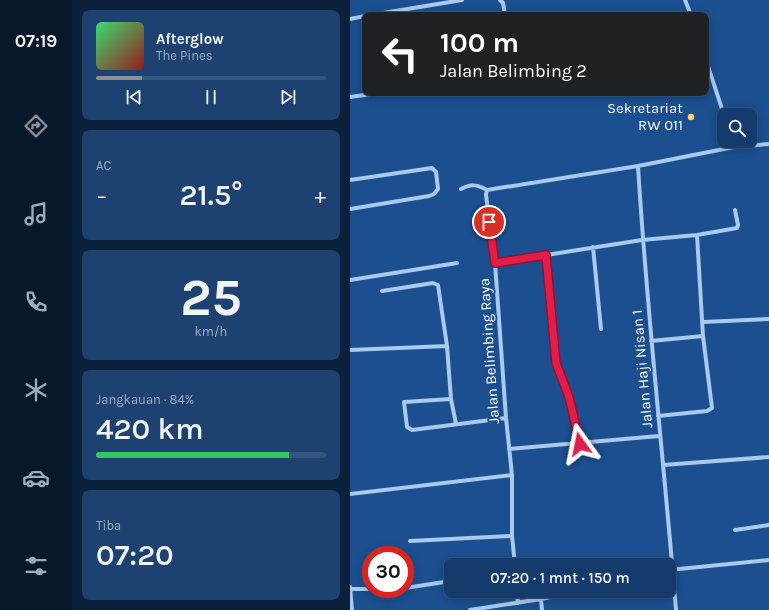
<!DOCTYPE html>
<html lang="id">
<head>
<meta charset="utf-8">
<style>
	:root { --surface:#143b6b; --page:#1d4271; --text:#f1f3f6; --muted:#9dadc1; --line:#33557e; --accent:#8c9099 }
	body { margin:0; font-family:Karla,sans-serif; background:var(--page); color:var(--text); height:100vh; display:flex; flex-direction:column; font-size:15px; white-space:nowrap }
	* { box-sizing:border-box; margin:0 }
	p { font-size:13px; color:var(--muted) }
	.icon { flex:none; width:22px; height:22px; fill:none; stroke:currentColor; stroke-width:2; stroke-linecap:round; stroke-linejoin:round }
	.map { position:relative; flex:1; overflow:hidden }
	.panel { display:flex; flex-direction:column; gap:10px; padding:10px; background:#0b203b; width:278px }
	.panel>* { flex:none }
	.guide { position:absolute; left:12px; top:12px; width:347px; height:84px; border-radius:8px; box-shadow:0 2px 10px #0003,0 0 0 1px var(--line); background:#202124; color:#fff; overflow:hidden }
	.buttons { position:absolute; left:367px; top:108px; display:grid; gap:8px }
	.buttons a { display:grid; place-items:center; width:40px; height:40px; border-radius:8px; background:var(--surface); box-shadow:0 2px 10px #0003,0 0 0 1px var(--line); font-size:20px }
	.speed { position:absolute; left:12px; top:546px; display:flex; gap:8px; font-size:20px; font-weight:700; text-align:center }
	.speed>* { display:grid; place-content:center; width:52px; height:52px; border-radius:50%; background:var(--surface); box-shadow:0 2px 10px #0003,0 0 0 1px var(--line); line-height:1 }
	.speed .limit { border:6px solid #d22; background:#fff; color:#111 }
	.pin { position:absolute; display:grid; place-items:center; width:34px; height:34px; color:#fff; margin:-17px; border:2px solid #fff; border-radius:50%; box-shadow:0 1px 4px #0007 }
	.me { position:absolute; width:44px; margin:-22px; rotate:348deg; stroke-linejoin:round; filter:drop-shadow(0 0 3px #0008) }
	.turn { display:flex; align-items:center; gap:14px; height:84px; padding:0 12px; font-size:18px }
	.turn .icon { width:52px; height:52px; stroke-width:2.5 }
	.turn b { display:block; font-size:28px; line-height:34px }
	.big { font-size:30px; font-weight:600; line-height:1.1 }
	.panel .tile { flex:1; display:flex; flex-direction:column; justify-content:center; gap:6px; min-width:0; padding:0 14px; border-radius:8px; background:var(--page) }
	.panel .dial { align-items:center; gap:0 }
	.dial b { font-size:52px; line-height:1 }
	.song { display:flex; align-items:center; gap:12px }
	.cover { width:48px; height:48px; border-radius:6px; background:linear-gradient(135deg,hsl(140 70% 55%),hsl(0 70% 35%)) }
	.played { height:4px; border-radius:2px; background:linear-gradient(90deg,var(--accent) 20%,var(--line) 20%) }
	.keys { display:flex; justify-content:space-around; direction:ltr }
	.heat { display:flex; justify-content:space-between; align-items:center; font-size:22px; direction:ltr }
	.charge { height:6px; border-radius:3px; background:linear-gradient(90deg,#34c759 84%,var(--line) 0) }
	.trip { position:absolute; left:94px; top:558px; width:232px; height:40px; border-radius:8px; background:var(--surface); box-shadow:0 2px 10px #0003,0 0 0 1px var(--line); font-weight:600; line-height:40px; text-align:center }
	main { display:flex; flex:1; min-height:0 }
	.tabs { display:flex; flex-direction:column; width:72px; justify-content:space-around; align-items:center; background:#08182b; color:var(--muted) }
	.tabs .icon { width:28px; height:28px }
	.tabs .on { color:var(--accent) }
	.tabs b { font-size:18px; color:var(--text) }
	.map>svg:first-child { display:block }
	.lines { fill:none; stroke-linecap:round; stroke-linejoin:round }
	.street { stroke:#a9c9ee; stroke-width:4 }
	.route-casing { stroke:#92132f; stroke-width:10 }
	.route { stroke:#e11d48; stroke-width:7 }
	.poi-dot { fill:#ffd166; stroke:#1b4f8f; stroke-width:1.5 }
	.labels { text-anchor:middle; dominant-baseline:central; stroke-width:4; stroke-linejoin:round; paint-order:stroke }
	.poi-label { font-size:15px; fill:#fff; stroke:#1b4f8f; text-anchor:end }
	.street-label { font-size:15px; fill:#fff; stroke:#1b4f8f }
</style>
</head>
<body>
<main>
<nav class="tabs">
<b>07:19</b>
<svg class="icon on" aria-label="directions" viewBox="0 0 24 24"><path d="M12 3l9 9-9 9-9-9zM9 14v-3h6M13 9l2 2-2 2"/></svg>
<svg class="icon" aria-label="music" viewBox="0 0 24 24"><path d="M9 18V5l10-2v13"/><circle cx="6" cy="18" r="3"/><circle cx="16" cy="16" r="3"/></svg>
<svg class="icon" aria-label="phone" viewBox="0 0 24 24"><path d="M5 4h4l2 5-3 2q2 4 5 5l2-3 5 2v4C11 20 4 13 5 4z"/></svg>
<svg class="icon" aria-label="climate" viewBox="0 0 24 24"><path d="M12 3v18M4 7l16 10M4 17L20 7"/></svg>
<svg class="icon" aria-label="car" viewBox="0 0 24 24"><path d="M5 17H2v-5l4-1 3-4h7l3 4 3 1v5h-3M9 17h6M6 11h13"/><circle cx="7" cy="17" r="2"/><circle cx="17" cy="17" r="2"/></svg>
<svg class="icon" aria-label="filters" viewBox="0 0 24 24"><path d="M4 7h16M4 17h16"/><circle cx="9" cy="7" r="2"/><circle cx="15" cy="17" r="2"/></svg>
</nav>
<section class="panel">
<div class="tile">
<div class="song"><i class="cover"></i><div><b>Afterglow</b><p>The Pines</p></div></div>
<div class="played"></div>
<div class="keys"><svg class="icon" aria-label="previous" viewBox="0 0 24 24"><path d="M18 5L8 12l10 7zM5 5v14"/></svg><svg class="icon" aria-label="pause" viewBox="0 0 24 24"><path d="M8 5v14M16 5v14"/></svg><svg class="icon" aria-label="next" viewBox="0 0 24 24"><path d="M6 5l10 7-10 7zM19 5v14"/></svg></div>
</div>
<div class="tile"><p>AC</p>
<div class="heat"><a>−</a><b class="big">21.5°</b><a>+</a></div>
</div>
<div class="tile dial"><b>25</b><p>km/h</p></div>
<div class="tile"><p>Jangkauan · 84%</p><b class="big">420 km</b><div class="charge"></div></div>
<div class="tile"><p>Tiba</p><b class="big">07:20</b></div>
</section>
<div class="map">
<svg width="419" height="610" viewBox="0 0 419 610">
	<rect width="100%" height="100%" fill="#1b4f8f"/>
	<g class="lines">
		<!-- street -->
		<path class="street" d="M 150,0 L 153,3 L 155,15
			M 335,0 L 341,15
			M 21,15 L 112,0
			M 0,19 L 15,16
			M 356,60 L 374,115
			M 0,97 L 29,93
			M 382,141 L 384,147
			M 288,166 C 297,315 314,462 326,610
			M 0,180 L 82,168 L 86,172 L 88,189 L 84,194 L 79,196 L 0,209
			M 111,189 C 121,184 126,184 137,190
			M 243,247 L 251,329
			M 196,255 L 205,363 L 219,397 L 230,444
			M 145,263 L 292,240 L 347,235 L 387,228 L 388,225 L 385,210
			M 0,280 L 107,263
			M 32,291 L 83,283 L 88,285 L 97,346 L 101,399 L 106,424
			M 353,322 L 419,319
			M 301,341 L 353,336
			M 0,350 L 97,346
			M 101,399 L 54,402 L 57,427 L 62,430 L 156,418
			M 308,416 L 357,411 L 362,408 L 353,336 L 347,235
			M 159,449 L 309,436
			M 313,465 L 419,457
			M 0,494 L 162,475
			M 385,530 L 419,525
			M 60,541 L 162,536
			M 165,565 L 162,536 L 162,475 L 156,418 L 145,263 L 136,195 L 137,190 L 288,166 L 384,147 L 419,144
			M 319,570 L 419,560
			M 0,587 L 2,610
			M 55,588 L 101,581
			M 0,589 L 21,589
			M 167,591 L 168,603
			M 191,599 L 192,610
			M 120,610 L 191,599 L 227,591"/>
	</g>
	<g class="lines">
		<defs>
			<path id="route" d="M 139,222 L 145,263 L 196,255 L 206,363 L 219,397 L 230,444"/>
		</defs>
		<!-- route casing -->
		<use href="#route" class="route-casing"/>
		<!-- route -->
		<use href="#route" class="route"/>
	</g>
	<!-- markers -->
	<circle class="poi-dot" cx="341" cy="117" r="4"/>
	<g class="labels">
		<!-- poi labels -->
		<g class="poi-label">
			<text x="333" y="108">Sekretariat<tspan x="333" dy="17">RW 011</tspan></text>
		</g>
		<!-- street labels -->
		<g class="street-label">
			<text transform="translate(139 351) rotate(-94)">Jalan Belimbing Raya</text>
			<text transform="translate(292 369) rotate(-95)">Jalan Haji Nisan 1</text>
		</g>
	</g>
</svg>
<div class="buttons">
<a><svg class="icon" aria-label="search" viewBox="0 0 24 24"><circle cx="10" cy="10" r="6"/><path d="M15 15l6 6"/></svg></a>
</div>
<div class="speed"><div class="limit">30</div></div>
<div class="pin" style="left:139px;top:222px;background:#d93025"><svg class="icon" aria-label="arrive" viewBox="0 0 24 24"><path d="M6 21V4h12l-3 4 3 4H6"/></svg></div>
<svg class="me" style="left:230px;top:444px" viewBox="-20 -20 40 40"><path d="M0-17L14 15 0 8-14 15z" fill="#e11d48" stroke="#fff" stroke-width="4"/></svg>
<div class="trip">07:20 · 1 mnt · 150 m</div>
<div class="guide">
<div class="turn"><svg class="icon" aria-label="left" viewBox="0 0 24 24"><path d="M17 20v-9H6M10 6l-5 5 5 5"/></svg><div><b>100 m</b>Jalan Belimbing 2</div></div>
</div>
</div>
</main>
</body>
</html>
